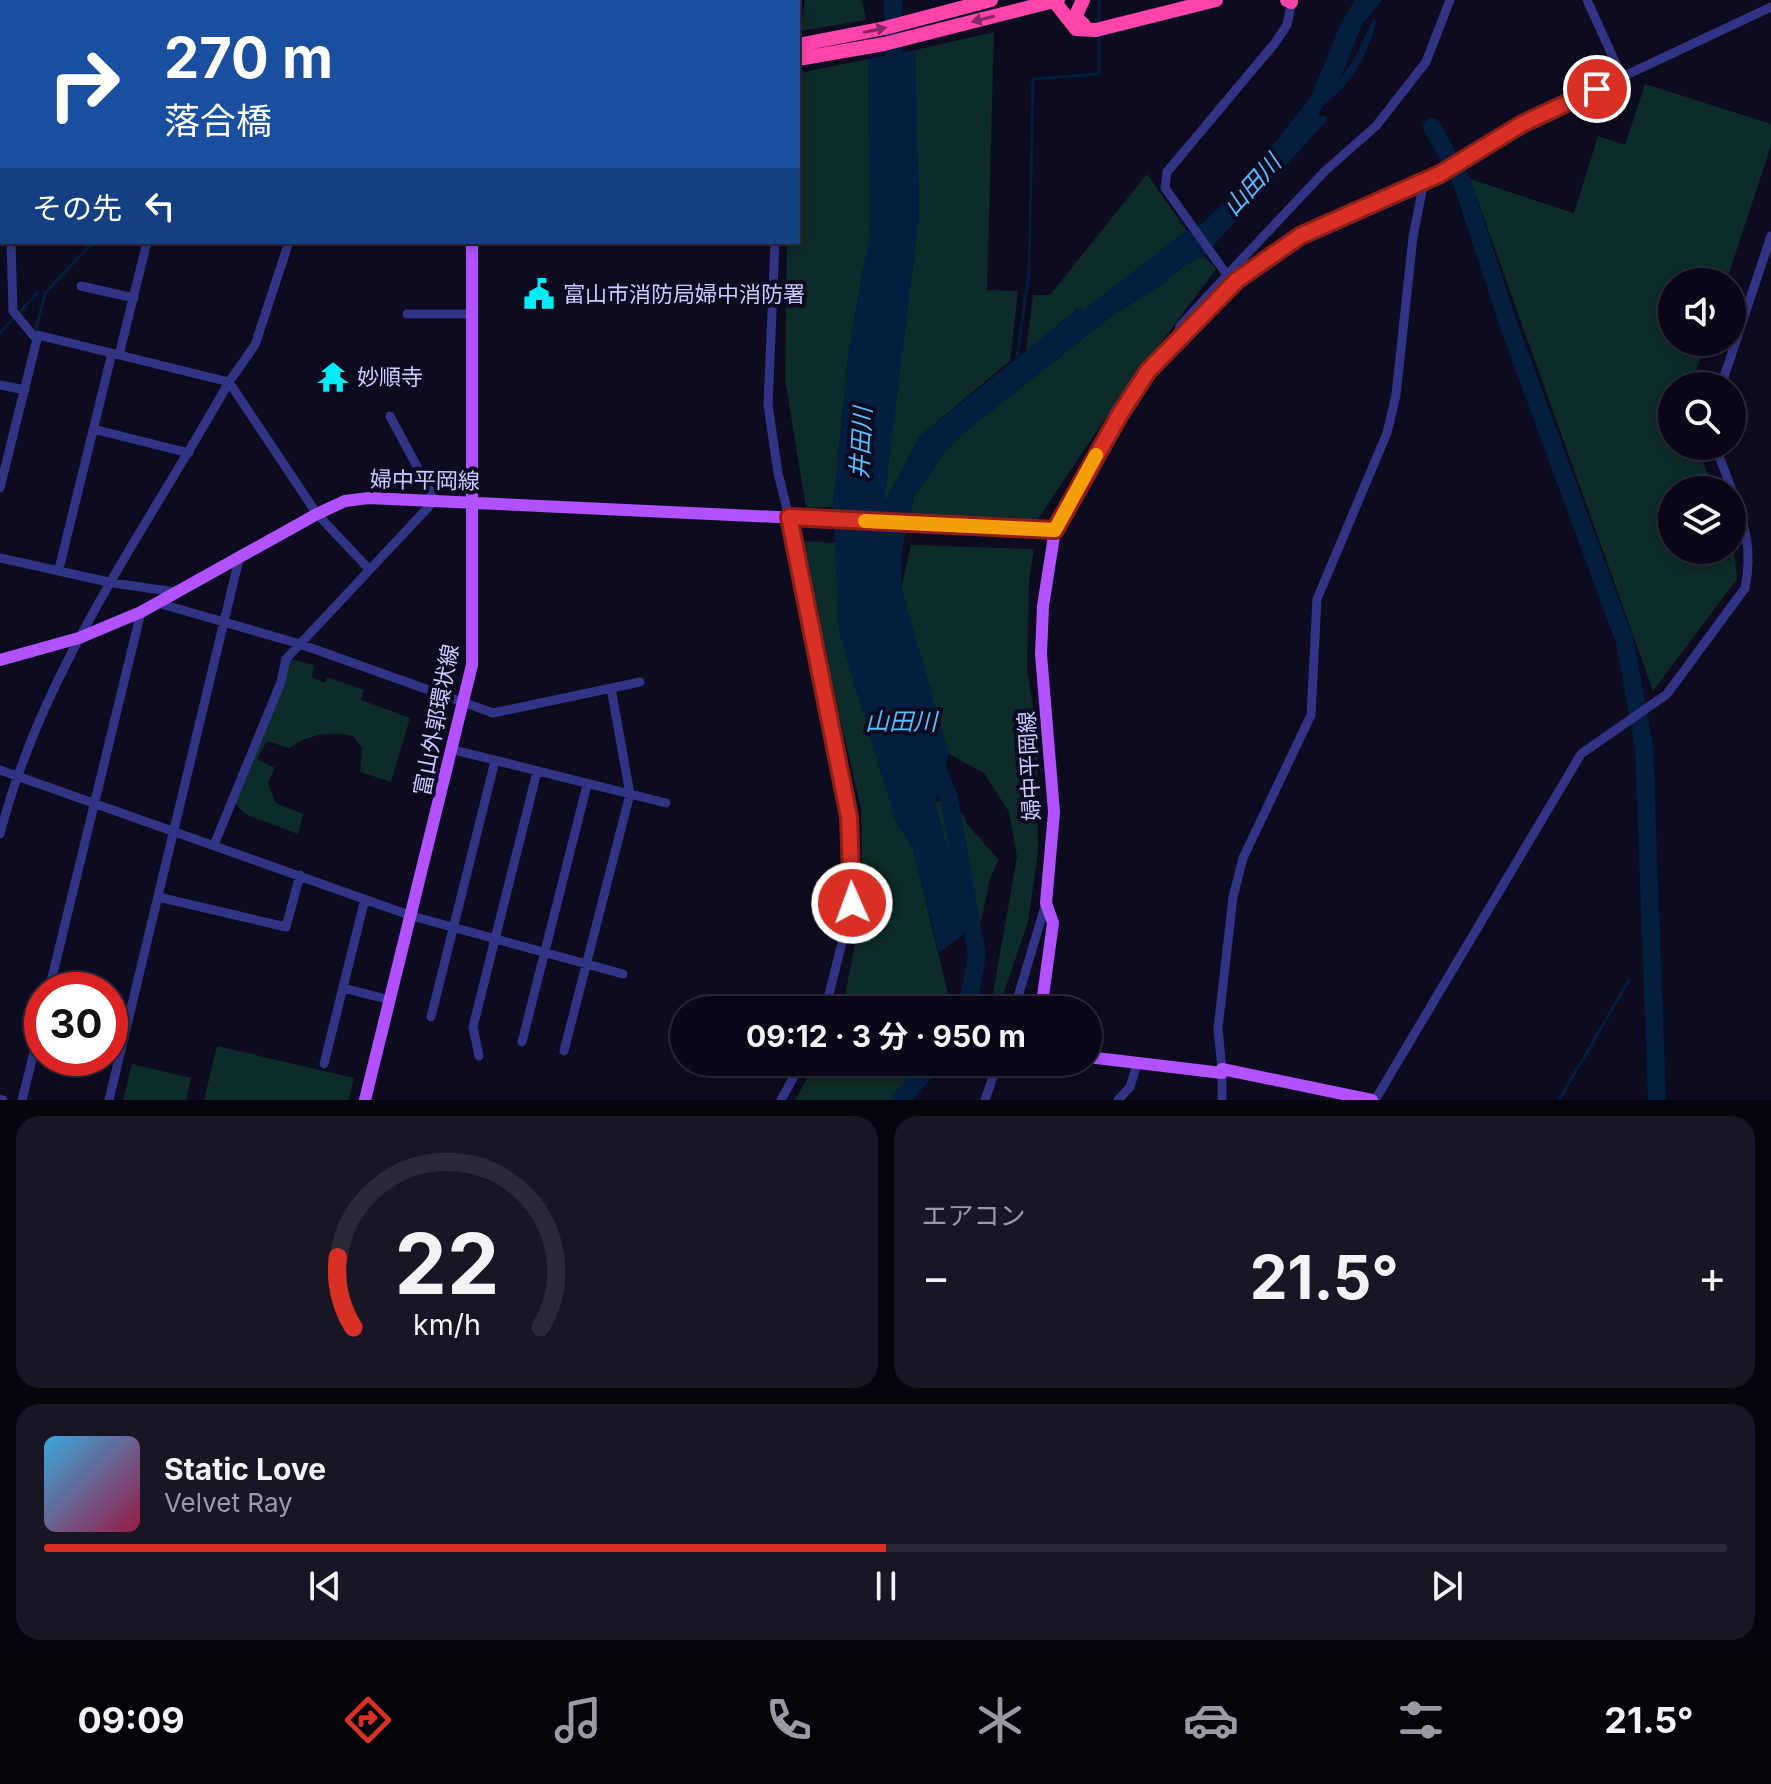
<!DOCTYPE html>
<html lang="ja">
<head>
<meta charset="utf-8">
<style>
	:root { --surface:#0a0818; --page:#181625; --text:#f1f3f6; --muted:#999aa2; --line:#2a2937; --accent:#d93025 }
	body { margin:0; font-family:Inter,"Noto Sans JP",sans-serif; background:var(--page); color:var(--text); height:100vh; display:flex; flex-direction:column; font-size:30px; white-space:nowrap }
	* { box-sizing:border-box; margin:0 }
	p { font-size:26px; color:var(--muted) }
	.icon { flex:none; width:44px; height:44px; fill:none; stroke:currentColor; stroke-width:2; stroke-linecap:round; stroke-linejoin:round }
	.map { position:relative; height:1100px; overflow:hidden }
	.sheet { display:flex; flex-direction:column; gap:16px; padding:16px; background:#06040d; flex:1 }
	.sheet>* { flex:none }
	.hud { position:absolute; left:0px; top:0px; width:800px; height:244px; box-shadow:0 4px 12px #0003,0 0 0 2px var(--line); background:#1a4fa0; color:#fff; overflow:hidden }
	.buttons { position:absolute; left:1658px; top:268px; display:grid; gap:16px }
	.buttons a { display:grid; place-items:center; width:88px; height:88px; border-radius:50%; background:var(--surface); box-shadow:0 4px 12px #0003,0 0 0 2px var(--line); font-size:40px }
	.speed { position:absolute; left:24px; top:972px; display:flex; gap:16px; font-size:40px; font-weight:700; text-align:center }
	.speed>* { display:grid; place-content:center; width:104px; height:104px; border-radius:50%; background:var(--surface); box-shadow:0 4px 12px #0003,0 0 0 2px var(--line); line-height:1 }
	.speed .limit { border:12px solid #d22; background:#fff; color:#111 }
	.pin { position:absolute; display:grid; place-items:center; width:68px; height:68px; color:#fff; margin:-34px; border:4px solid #fff; border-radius:50%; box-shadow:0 2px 8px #0007 }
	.me { position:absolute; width:88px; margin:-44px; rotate:358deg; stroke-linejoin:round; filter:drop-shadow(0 0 6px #0008) }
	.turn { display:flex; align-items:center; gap:28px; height:168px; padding:0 32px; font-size:36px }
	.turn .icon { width:104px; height:104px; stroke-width:2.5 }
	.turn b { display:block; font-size:56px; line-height:68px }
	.then { display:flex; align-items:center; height:76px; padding:0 32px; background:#0003; gap:16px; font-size:30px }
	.big { font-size:60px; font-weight:700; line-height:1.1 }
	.sheet .card { flex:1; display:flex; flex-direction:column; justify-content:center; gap:12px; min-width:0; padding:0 28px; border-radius:24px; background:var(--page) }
	.sheet .dial { align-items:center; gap:0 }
	.dial svg { height:208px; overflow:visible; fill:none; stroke:var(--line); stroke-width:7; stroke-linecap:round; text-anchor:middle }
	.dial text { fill:var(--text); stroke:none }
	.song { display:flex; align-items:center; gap:24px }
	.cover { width:96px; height:96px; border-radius:12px; background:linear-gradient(135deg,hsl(200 70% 55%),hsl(340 70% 35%)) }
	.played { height:8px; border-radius:4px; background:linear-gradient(90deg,var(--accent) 50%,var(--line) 50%) }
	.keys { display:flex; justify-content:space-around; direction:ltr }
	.heat { display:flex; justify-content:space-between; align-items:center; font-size:44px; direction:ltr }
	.sheet .tiles { flex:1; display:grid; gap:16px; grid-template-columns:1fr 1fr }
	.card:last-child { grid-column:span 2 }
	.trip { position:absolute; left:670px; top:996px; width:432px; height:80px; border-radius:40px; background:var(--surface); box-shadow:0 4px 12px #0003,0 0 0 2px var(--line); font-weight:700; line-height:80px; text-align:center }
	.dock { display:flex; height:128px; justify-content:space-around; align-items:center; background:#04030a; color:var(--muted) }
	.dock .icon { width:56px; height:56px }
	.dock .active { color:var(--accent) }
	.dock b { font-size:36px; color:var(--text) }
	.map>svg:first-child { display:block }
	.green { fill:#0d2b28 }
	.water { fill:#041e40 }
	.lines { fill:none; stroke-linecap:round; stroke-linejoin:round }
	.stream { stroke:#041e40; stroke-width:3 }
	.river { stroke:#041e40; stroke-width:18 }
	.minor { stroke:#313384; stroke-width:9 }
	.major { stroke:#b251ff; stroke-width:12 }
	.highway { stroke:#ff45ab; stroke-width:14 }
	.oneway { fill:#862866 }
	.route-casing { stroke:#8d1f18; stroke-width:20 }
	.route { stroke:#d93025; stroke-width:14 }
	.slow { stroke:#f59e0b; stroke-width:14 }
	.labels { text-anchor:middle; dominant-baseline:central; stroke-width:8; stroke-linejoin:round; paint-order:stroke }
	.poi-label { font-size:22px; fill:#cccaff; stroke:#0d0b20; text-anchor:start }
	.street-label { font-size:22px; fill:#cccaff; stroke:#0d0b20 }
	.water-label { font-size:24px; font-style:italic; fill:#58bdff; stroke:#0d0b20 }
</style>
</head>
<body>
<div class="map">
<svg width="1771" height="1100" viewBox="0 0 1771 1100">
	<rect width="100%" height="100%" fill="#0d0b20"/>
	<!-- green -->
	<path class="green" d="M 805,0 L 862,0 L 866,20 L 800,31 Z
		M 994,32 L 987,290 L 1018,291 L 1010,361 L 920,436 L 883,506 L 919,215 L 915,50 Z
		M 868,59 L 870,234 L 849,348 L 833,507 L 806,508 L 785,379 L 787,242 L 798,242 L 799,73 Z
		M 1645,84 L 1771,124 L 1771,146 L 1726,282 L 1672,282 L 1672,342 L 1706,342 L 1691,386 L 1672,386 L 1672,446 L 1696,446 L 1715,490 L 1672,490 L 1672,550 L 1732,550 L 1732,529 L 1737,579 L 1653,691 L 1470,179 L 1574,213 L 1598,136 L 1625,145 Z
		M 1147,174 L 1187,231 L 1084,310 L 1078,308 L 1026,352 L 1033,295 L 1050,295 Z
		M 1204,256 L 1216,269 L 1108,414 L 1038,519 L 910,514 L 914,496 L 944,453 L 966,431 L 1109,318 L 1165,282 L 1183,266 Z
		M 804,541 L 836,543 L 839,631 L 896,822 L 913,848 L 949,998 L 949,1010 L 842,1010 L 863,904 L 861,808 L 820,635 Z
		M 911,545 L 1034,549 L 1029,581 L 1027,668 L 1037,733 L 1038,853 L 1028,922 L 998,1010 L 990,1010 L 1017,857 L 1009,812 L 984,773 L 949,754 L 901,589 Z
		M 290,659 L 314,665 L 312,677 L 325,683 L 327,677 L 364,690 L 361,700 L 410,718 L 391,782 L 360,772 L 362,748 L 353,736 C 330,731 309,734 289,748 L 267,741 L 257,759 L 275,768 L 268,783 L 276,803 L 303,814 L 298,834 L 245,814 L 233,801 Z
		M 939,801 L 963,814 L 967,824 L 999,860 L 990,878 L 982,918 L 976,924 L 952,866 L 935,803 Z
		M 217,1046 L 354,1078 L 349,1100 L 204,1100 Z
		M 816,1062 L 925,1062 L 905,1100 L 795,1100 Z
		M 132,1064 L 191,1078 L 186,1100 L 123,1100 Z"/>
	<!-- water -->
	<path class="water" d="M 1355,0 L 1382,0 L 1362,24 L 1340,79 L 1355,58 L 1373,19 L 1376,20 C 1374,39 1359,67 1347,83 C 1337,96 1324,100 1318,116 L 1325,116 L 1327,120 L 1204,256 L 1183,266 L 1165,282 L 1109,318 L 966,431 L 944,453 L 914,496 L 902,549 L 901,589 L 949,754 L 935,803 L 952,866 L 976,924 L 939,953 L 913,848 L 896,822 L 839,631 L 833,507 L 849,348 L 870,234 L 868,59 L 915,50 L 919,215 L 884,504 L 920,436 L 1079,308 L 1084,310 L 1181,234 L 1204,222 L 1238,189 L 1311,97 L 1341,23 Z"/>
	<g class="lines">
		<!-- stream -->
		<path class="stream" d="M 1099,0 L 1099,24
			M 36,329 L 45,293 L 93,242
			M 0,333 L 37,293
			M 1017,357 L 1029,272 L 1033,79 L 1099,74 L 1099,36
			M 1559,1100 L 1629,980"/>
		<!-- river -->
		<path class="river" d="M 893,0 L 894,77
			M 1432,127 L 1462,182 L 1509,326 L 1625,642 L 1644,746 L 1657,1100
			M 933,759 L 949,798 L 977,955 L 967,1010
			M 900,1100 L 934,1062"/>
		<!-- minor -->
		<path class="minor" d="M 80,0 L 80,2
			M 165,0 L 165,2
			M 536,0 L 536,2
			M 1587,0 L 1622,77
			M 11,2 L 11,0
			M 763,2 L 764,0
			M 0,148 L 2,147
			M 11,242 L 13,311 L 37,340
			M 775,242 L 768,405 L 778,473 L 789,517 L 849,817 L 852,903 L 825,1010
			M 1227,275 L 1325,171 L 1376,126 L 1426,62 L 1450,0
			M 81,286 L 134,298
			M 407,314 L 472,314
			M 1177,339 L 1180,326 L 1227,275 L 1165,188 L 1167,172 L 1275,43 L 1287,25 L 1292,0
			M 119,355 L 147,242
			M 0,385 L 25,390
			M 1721,386 L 1771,236
			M 93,429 L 189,453
			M 1715,446 L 1732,490
			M 0,488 L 38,335 L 229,382 L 317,514 L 368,568
			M 1055,530 L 1120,414 L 1148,371 L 1237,280 L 1278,248 L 1440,174 L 1522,124 L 1771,7
			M 0,558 L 113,583 L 175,592
			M 59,569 L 112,353
			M 158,603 L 300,644 L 493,713 L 640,682
			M 454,750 L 666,803
			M 0,770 L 412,916 L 623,974
			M 0,834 C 42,670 147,528 229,382 L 255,345 L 289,242
			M 214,845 L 281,682 L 286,659 L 435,500 L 390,416
			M 158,897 L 286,927 L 300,875
			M 343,988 L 390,1000
			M 49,990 L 141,612
			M 1014,1010 L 1046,903
			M 431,1017 L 495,761
			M 522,1042 L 587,785
			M 564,1051 L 630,794 L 611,688
			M 479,1056 L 473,1027 L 537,772
			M 324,1064 L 365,899
			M 1222,1069 L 1218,1029 L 1233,897 L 1243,858 L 1311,715 L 1317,599 L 1387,433 L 1396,395 L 1413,237 L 1424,181
			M 0,1099 L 3,1100
			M 22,1100 L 42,1020
			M 109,1100 L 240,555
			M 781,1100 L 802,1062
			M 985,1100 L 998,1062
			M 1118,1100 L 1130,1087 L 1137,1064
			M 1222,1100 L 1222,1073
			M 1375,1100 L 1581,754 L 1667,694 L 1745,588 C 1753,552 1745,525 1732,491"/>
		<!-- major -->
		<path class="major" d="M 373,2 L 373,0
			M 0,660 L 79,638 L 141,612 L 317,514 L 345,501 L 369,498 L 1055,530 L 1043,606 L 1041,654 L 1054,812 L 1046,903 L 1053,923 L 1043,996 L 1048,1010
			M 1088,1057 L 1222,1073 L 1222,1069 L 1372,1100
			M 365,1100 L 472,665 L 472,242"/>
		<!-- highway -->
		<path class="highway" d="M 1083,0 L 1075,17 L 1084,25
			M 1287,0 L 1291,2
			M 1054,1 L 1076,29 L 1096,30 L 1216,0
			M 798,45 L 885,28 L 991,0
			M 798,59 L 884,44 L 1058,0
			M 0,124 L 2,124
			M 0,135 L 2,135"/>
	</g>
	<!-- one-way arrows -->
	<defs><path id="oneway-solid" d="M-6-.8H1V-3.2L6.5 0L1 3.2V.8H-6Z" transform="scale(2)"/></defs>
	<g class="oneway">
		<use href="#oneway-solid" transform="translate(983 19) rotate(166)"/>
		<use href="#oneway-solid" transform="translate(875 30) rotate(-12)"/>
	</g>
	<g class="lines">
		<defs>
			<path id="route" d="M 852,903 L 849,817 L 789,517 L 1055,530 L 1120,414 L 1148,371 L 1237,280 L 1300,236 L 1440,174 L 1522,124 L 1597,89"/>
		</defs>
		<!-- route casing -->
		<use href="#route" class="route-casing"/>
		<!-- route -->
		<use href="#route" class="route"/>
		<!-- slow -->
		<path class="slow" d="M 865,521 L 1055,530 L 1096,455"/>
	</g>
	<!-- icons -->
	<defs>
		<symbol id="civic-bare" viewBox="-9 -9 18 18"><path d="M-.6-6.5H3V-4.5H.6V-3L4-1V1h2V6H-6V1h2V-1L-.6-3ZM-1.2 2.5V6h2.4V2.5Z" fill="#00edf5" stroke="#0d0b20" stroke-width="2.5" paint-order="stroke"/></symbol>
		<symbol id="temple-bare" viewBox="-9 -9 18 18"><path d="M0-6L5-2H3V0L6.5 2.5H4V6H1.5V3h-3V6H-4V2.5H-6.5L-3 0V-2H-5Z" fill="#00edf5" stroke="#0d0b20" stroke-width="2.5" paint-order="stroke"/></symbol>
	</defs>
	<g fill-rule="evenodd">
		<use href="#civic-bare" x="517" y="272" width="44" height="44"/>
		<use href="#temple-bare" x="311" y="355" width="44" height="44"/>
	</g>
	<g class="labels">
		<!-- poi labels -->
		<g class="poi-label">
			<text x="563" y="294">富山市消防局婦中消防署</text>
			<text x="357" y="377">妙順寺</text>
		</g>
		<!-- street labels -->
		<g class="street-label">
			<text transform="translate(425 480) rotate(1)">婦中平岡線</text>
			<text transform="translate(436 720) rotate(-79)">富山外郭環状線</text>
			<text transform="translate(1029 766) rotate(-93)">婦中平岡線</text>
		</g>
		<!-- water labels -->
		<g class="water-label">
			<text transform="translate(1252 185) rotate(-48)">山田川</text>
			<text transform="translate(861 443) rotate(-87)">井田川</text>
			<text x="901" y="721">山田川</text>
		</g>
	</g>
</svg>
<div class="buttons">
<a><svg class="icon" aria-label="sound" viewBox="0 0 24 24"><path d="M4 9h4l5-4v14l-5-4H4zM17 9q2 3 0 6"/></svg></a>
<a><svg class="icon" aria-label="search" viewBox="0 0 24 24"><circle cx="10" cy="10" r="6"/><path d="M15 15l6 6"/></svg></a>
<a><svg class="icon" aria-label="layers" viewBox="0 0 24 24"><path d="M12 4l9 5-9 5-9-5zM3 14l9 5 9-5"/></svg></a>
</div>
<div class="speed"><div class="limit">30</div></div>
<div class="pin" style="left:1597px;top:89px;background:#d93025"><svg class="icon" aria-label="arrive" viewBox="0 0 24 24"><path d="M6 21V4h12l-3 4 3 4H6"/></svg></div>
<svg class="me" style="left:852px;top:903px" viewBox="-20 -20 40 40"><circle r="17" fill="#d93025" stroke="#fff" stroke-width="3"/><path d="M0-11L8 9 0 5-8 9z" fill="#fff"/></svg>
<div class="trip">09:12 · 3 分 · 950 m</div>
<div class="hud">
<div class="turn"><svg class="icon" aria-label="right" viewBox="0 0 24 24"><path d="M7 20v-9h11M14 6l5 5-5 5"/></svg><div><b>270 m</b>落合橋</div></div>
<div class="then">その先<svg class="icon" aria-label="left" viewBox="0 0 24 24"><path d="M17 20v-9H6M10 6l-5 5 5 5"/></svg></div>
</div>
</div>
<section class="sheet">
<div class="tiles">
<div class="card dial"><svg viewBox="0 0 100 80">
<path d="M14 69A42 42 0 1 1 86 69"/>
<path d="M14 69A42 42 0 0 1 8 42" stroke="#d93025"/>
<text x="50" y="56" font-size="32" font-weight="700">22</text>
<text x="50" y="72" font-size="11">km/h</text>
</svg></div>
<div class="card"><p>エアコン</p>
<div class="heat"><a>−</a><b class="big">21.5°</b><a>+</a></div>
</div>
<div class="card">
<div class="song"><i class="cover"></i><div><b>Static Love</b><p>Velvet Ray</p></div></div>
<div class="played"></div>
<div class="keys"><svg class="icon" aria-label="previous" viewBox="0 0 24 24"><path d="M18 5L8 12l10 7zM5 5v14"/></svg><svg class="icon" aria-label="pause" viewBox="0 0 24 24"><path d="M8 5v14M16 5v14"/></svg><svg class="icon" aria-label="next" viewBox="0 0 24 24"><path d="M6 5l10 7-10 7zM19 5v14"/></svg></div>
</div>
</div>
</section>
<nav class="dock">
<b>09:09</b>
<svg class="icon active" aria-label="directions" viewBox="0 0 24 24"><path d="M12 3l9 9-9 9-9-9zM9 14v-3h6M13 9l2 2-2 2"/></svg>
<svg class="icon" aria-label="music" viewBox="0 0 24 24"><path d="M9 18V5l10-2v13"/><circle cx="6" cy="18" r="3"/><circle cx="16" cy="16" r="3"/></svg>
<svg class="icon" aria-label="phone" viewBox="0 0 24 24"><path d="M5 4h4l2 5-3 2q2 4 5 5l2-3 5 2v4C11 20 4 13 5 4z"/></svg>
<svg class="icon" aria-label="climate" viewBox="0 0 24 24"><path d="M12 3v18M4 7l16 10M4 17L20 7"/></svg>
<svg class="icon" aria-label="car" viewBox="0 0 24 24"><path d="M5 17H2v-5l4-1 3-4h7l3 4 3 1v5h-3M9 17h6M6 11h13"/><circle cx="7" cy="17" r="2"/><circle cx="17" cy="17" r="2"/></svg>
<svg class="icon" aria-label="filters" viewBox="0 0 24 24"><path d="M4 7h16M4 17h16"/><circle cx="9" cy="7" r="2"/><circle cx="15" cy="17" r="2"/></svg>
<b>21.5°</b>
</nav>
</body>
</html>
